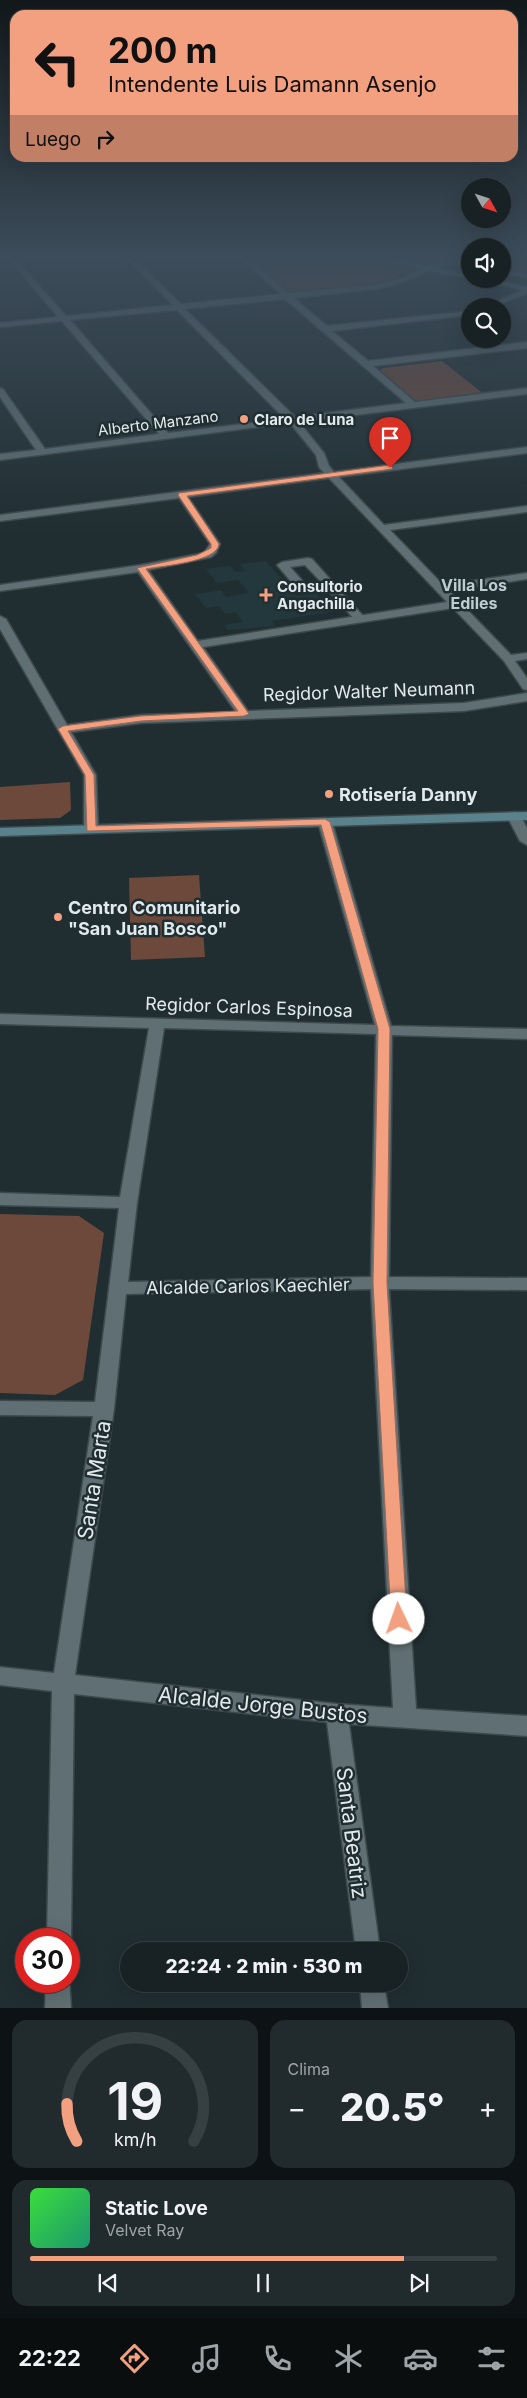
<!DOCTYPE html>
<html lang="es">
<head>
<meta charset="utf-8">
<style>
	:root { --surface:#182225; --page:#212a2d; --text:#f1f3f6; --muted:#9fa4a7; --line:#363f42; --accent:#f2a080 }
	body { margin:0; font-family:Inter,sans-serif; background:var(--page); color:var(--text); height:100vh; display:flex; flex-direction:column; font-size:19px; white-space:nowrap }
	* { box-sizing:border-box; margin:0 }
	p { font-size:16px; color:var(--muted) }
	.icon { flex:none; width:28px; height:28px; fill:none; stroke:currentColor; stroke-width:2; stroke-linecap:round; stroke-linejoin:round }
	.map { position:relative; height:2008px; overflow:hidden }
	.side { display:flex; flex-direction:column; gap:12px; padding:12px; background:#0d1314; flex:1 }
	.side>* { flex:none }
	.top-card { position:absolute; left:10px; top:10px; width:508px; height:152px; border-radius:15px; box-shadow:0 5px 20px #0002,0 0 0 1px var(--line); background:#f2a080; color:#111; overflow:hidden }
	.needle { width:32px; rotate:130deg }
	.controls { position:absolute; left:461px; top:178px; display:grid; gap:10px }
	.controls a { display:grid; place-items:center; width:50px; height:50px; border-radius:50%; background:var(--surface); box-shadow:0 5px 20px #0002,0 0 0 1px var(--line); font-size:25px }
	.speed { position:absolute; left:15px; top:1928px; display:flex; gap:10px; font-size:25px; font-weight:700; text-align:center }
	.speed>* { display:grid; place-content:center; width:65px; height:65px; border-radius:50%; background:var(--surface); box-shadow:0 5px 20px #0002,0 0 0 1px var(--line); line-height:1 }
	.speed .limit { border:8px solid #d22; background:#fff; color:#111 }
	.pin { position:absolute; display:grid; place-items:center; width:42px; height:42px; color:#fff; margin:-51px -21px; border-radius:50% 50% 50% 0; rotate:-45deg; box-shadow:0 0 5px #0007 }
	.pin .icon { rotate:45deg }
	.me { position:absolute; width:55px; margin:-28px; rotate:357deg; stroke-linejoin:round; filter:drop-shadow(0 0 4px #0008) }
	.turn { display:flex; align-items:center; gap:18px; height:105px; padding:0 15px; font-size:22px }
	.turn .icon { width:65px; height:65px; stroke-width:2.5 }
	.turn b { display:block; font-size:35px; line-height:42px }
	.then { display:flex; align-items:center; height:48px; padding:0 15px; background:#0003; gap:10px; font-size:19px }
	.big { font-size:38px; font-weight:800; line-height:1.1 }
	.side .card { flex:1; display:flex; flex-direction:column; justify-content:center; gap:8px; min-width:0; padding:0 18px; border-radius:15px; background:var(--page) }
	.side .dial { align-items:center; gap:0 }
	.dial svg { height:130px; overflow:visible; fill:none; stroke:var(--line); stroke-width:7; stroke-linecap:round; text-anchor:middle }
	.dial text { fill:var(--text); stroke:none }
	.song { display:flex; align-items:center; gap:15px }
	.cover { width:60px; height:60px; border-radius:8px; background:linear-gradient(135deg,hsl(120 70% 55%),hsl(160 70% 35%)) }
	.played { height:5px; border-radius:2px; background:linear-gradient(90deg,var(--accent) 80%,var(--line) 80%) }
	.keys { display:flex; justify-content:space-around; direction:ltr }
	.heat { display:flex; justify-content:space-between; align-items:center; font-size:28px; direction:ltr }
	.side .tiles { flex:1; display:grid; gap:12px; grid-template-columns:1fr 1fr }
	.card:last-child { grid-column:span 2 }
	.trip { position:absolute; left:120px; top:1942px; width:288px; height:50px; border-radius:25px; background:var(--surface); box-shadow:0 5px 20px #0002,0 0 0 1px var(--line); font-weight:800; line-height:50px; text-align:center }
	.tabs { display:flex; height:80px; justify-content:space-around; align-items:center; background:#0a0e0f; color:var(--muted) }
	.tabs .icon { width:35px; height:35px }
	.tabs .current { color:var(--accent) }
	.tabs b { font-size:22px; color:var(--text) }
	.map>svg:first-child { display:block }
	.built { fill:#22383d }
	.green { fill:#6d493b }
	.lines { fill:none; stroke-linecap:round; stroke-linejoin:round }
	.lane-casing { stroke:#3d494c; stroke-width:3 }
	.street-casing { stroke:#3d494c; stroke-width:3 }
	.secondary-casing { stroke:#3d494c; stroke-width:3 }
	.lane { fill:#606f73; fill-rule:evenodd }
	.street { fill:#606f73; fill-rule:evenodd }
	.secondary { fill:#59828c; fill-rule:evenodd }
	.route { fill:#f2a080; stroke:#9d6853 }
	.poi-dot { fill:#f2a080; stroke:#202e31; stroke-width:2 }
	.labels { text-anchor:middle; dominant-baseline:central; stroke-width:5; stroke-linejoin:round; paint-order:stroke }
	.far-poi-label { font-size:15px; font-weight:bold; fill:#e1eaec; stroke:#202e31; text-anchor:start }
	.far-street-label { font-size:15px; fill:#e1eaec; stroke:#202e31 }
	.far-neighbourhood-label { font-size:16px; font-weight:bold; fill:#bdced2; stroke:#202e31 }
	.street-label { font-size:18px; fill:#e1eaec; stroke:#202e31 }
	.poi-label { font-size:18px; font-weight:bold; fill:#e1eaec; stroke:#202e31; text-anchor:start }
	.near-street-label { font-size:21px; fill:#e1eaec; stroke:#202e31 }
</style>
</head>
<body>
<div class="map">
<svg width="527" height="2008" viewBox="0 0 527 2008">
	<rect width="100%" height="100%" fill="#202e31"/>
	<!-- built -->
	<path class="built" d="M 266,561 L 297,596 L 316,593 L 320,598 L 333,597 L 344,610 L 272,621 L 276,626 L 228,630 L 224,625 L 243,622 L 235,612 L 225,614 L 219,606 L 206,608 L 195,594 L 221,590 L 226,597 L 249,593 L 238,580 L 217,583 L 206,569 L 230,566 L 235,572 L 245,571 L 240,564 Z"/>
	<!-- green -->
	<path class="green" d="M 244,255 L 349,255 L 408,267 L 411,271 L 384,282 L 288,293 Z
		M 502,255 L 527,255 L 527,271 L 503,267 Z
		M 442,361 L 485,395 L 421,402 L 414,400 L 380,370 L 383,368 Z
		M 70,782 L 71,810 L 60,818 L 0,820 L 0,787 Z
		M 199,875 L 205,957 L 131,960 L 129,878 Z
		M 0,1214 L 79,1216 L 104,1233 L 83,1380 L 55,1395 L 0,1393 Z"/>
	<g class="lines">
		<defs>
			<path id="lane" d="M 308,558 L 312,559 L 364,617 L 364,621 L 356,621 L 328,590 L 300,592 L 277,565 L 282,562 ZM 305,565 L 323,584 L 307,586 L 290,567 Z"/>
			<path id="street" d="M 6,255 L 12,255 L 66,316 L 173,305 L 123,255 L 131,255 L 181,304 L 281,294 L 236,255 L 244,255 L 289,293 L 376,285 L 396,280 L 445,258 L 451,258 L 451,262 L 398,284 L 376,289 L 294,298 L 327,326 L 470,311 L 470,315 L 332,331 L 368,361 L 527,342 L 527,348 L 373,366 L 415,402 L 527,388 L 527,394 L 299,422 L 324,453 L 329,466 L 334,472 L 527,447 L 527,453 L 339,477 L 384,525 L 527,506 L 527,512 L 390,530 L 443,585 L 527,573 L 527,579 L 449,591 L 511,655 L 527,653 L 527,659 L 515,661 L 527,678 L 527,690 L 523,689 L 504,661 L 453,608 L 203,647 L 248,711 L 464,703 L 527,693 L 527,701 L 464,711 L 141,723 L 71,732 L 96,775 L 98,829 L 96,832 L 86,832 L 84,829 L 84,775 L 0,629 L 0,616 L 6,619 L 67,725 L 141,715 L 236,712 L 138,572 L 0,591 L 0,585 L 141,565 L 204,553 L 210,544 L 179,498 L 0,521 L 0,515 L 324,473 L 319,467 L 316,455 L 290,423 L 0,460 L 0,454 L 36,450 L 0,397 L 0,388 L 3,389 L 45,449 L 159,434 L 62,321 L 0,327 L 0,323 L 58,317 ZM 285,299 L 406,403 L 295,417 L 185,309 ZM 177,310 L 285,419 L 168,433 L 70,320 ZM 329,478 L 447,602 L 198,641 L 148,570 L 211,557 L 216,553 L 220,544 L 188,497 Z
				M 527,288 L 527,293 L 496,306 L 486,306 Z
				M 514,812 L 519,813 L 527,828 L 527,845 L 520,841 L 507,816 Z
				M 325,818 L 332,822 L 391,1026 L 527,1029 L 527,1039 L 392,1035 L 389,1277 L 527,1278 L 527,1290 L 389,1289 L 416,1709 L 527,1716 L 527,1736 L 349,1724 L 380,1951 L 356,1951 L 327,1722 L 74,1694 L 71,1939 L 69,1945 L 69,1939 L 47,1939 L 52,1691 L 0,1685 L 0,1667 L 54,1673 L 93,1416 L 0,1415 L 0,1401 L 95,1402 L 119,1208 L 0,1205 L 0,1193 L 120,1197 L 149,1028 L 0,1024 L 0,1014 L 375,1025 L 318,822 ZM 164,1028 L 376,1034 L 371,1277 L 128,1282 L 137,1203 ZM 371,1289 L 393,1708 L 337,1704 L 75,1675 L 114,1409 L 126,1294 Z
				M 69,1977 L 71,2008 L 45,2008 L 46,1981 L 69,1981 Z
				M 360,1984 L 384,1984 L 388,2008 L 362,2008 Z"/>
			<path id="secondary" d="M 361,255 L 376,255 L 470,275 L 470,279 L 472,279 L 470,279 L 365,257 Z
				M 421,255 L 436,255 L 470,262 L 470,266 Z
				M 502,269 L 527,274 L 527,278 L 502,273 Z
				M 476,279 L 490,279 L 527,287 L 527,291 Z
				M 527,812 L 527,820 L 0,836 L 0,828 Z"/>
		</defs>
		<!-- lane casing -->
		<use href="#lane" class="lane-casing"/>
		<!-- street casing -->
		<use href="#street" class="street-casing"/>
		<!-- secondary casing -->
		<use href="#secondary" class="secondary-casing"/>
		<!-- lane -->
		<use href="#lane" class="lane"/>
		<!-- street -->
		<use href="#street" class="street"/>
		<!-- secondary -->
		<use href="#secondary" class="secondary"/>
	</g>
	<!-- sky -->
	<linearGradient id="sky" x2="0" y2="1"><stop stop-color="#12191b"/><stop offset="0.48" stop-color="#3c4c5a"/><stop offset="1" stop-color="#3c4c5a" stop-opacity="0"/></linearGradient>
	<rect width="527" height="536" fill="url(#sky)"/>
	<!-- route -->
	<path class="route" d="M 390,465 L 393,468 L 392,469 L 187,496 L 219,544 C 218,562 161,566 146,569 L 249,714 L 244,716 L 141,721 L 68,731 L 94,775 L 96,826 L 325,819 L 330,822 L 390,1029 L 387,1283 L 407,1619 L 405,1624 L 399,1626 L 394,1624 L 391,1619 L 373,1283 L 378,1029 L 321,825 L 87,831 L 85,775 L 58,729 L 63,726 L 141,716 L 238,711 L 137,568 L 197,555 L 211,548 L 211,544 L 178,495 L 179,493 Z"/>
	<!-- markers -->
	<g class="poi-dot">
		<circle cx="244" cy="419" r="5"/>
		<path d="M263.5 587.5h5v5h5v5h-5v5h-5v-5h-5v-5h5z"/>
		<circle cx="329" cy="794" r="5"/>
		<circle cx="58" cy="917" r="5"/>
	</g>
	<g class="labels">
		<!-- far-poi labels -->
		<g class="far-poi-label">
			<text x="254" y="419">Claro de Luna</text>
			<text x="277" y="586">Consultorio<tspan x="277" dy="17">Angachilla</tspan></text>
		</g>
		<!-- far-street labels -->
		<g class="far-street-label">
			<text transform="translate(158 423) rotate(-7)">Alberto Manzano</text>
		</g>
		<!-- far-neighbourhood labels -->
		<g class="far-neighbourhood-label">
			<text x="474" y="585">Villa Los<tspan x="474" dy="18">Ediles</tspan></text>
		</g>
		<!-- street labels -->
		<g class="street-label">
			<text transform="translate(369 691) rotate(-2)">Regidor Walter Neumann</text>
			<text transform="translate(249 1007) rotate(2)">Regidor Carlos Espinosa</text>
			<text transform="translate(248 1286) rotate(-1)">Alcalde Carlos Kaechler</text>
		</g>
		<!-- poi labels -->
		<g class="poi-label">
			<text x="339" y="794">Rotisería Danny</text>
			<text x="68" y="907">Centro Comunitario<tspan x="68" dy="21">"San Juan Bosco"</tspan></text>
		</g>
		<!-- near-street labels -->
		<g class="near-street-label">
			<text transform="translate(94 1480) rotate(-81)">Santa Marta</text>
			<text transform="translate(263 1705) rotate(6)">Alcalde Jorge Bustos</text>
			<text transform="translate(352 1833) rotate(83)">Santa Beatriz</text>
		</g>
	</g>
</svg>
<div class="controls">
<a><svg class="needle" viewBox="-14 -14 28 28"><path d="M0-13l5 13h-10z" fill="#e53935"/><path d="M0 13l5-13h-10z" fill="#9fa4a7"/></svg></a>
<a><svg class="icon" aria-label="sound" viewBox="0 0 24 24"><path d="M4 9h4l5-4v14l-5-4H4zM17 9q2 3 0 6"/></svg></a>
<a><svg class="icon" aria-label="search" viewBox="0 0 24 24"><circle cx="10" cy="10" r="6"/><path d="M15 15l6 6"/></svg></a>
</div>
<div class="speed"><div class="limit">30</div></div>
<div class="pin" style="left:390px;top:468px;background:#d93025"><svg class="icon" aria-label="arrive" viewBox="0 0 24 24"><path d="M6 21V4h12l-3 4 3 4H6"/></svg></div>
<svg class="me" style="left:399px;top:1619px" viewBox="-20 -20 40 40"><circle r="19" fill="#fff"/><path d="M0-13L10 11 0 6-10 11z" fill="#f2a080"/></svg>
<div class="trip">22:24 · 2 min · 530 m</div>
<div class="top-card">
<div class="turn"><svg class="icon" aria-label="left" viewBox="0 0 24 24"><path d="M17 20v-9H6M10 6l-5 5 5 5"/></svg><div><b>200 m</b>Intendente Luis Damann Asenjo</div></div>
<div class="then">Luego<svg class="icon" aria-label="right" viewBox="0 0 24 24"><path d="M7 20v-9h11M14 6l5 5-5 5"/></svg></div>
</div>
</div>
<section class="side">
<div class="tiles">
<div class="card dial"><svg viewBox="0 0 100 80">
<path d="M14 69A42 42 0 1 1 86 69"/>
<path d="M14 69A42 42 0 0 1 8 46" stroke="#f2a080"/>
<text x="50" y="56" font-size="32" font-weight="700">19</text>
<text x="50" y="72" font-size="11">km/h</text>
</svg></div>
<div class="card"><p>Clima</p>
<div class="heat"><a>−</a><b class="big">20.5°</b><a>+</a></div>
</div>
<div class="card">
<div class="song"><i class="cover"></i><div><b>Static Love</b><p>Velvet Ray</p></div></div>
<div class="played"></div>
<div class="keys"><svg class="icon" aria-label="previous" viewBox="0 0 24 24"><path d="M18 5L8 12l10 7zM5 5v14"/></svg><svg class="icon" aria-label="pause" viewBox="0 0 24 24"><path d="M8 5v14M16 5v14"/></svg><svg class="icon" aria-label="next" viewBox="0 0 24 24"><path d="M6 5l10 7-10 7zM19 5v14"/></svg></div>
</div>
</div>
</section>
<nav class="tabs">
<b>22:22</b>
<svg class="icon current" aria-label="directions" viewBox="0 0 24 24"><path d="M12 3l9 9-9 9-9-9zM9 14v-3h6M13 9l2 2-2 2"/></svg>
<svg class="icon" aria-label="music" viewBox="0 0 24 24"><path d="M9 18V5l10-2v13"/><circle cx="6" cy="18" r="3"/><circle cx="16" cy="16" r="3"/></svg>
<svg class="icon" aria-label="phone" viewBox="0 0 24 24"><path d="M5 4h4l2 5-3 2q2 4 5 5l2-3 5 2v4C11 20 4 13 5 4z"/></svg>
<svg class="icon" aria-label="climate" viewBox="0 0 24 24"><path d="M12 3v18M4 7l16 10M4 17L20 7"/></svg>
<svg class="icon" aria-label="car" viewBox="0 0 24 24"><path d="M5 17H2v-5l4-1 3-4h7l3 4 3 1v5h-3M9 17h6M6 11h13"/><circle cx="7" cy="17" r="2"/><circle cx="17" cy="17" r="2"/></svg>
<svg class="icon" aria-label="filters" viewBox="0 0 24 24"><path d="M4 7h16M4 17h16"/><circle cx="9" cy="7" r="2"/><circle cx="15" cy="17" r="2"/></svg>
</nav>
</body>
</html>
